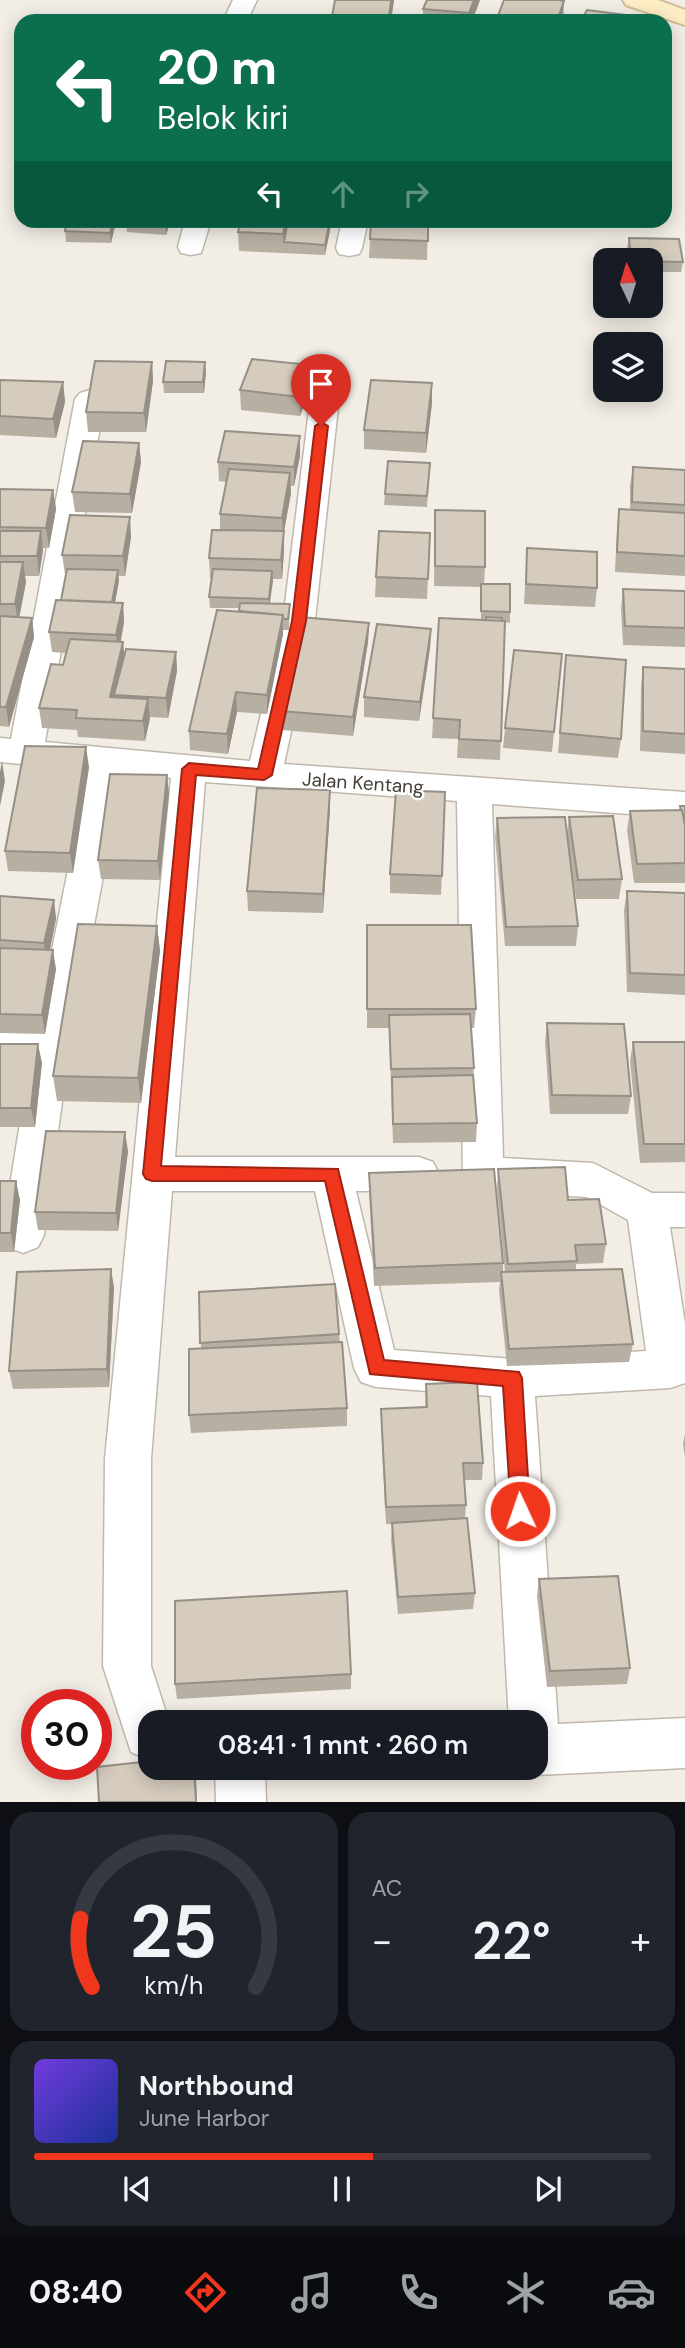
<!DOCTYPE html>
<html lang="id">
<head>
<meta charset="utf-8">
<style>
	:root { --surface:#171b24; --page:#20242c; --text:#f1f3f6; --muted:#9ea1a6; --line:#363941; --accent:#f1361e }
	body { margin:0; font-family:"DM Sans",sans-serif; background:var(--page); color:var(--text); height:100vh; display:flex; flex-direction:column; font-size:26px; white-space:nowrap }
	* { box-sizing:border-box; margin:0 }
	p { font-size:23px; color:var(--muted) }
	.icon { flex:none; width:38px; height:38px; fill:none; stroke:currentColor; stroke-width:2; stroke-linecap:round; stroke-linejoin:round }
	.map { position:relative; height:1802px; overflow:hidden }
	.details { display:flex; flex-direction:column; gap:10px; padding:10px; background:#0d0f14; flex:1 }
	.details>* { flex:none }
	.top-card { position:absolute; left:14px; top:14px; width:658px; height:214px; border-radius:21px; box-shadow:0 4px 18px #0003; background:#0b6e4f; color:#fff; overflow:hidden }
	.needle { width:46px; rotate:356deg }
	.buttons { position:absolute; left:593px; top:248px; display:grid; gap:14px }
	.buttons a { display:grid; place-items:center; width:70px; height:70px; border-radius:14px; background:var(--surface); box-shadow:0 4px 18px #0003; font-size:35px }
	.speed { position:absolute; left:21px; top:1689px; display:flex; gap:14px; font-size:35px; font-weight:700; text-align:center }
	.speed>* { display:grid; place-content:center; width:91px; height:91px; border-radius:50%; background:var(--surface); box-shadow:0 4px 18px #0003; line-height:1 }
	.speed .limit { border:10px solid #d22; background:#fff; color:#111 }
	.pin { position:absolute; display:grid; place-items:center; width:60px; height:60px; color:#fff; margin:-72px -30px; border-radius:50% 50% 50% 0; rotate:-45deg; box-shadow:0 0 7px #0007 }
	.pin .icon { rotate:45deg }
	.me { position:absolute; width:77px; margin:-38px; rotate:357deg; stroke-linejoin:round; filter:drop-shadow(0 0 5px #0008) }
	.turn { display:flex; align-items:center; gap:24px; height:147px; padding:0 28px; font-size:32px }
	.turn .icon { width:91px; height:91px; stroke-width:2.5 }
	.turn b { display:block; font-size:49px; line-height:60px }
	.lanes { display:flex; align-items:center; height:66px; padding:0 28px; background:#0003; justify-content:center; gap:35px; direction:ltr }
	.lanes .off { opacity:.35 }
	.big { font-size:52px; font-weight:600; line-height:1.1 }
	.details .card { flex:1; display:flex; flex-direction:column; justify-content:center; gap:10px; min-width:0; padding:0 24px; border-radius:21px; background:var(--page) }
	.details .dial { align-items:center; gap:0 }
	.dial svg { height:182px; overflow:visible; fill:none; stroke:var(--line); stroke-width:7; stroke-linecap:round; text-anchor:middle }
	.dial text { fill:var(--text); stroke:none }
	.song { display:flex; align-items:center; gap:21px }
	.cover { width:84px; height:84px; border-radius:10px; background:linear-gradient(135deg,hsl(260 70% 55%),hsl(230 70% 35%)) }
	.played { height:7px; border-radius:4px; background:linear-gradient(90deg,var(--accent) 55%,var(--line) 55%) }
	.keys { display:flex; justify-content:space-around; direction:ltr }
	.heat { display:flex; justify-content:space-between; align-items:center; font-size:38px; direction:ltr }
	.details .tiles { flex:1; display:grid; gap:10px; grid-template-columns:1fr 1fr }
	.card:last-child { grid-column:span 2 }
	.trip { position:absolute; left:138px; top:1710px; width:410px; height:70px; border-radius:21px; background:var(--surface); box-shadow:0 4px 18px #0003; font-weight:600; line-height:70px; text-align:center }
	.tab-bar { display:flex; height:112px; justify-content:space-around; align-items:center; background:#090b0e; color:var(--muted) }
	.tab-bar .icon { width:49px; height:49px }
	.tab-bar .on { color:var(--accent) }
	.tab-bar b { font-size:32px; color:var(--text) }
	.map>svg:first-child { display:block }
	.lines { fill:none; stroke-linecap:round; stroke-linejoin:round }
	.street-casing { stroke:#c0b8ac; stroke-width:3 }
	.secondary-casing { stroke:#d0bf97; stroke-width:4 }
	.street { fill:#fff; fill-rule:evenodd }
	.secondary { fill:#fcedc5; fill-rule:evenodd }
	.wall { fill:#b8afa3 }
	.shaded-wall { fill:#968f85 }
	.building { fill:#d6ccbe; stroke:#968f85; stroke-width:2 }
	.route { fill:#f1361e; stroke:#9d2314; stroke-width:2 }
	.labels { text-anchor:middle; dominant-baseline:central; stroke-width:5; stroke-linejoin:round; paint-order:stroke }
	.street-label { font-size:19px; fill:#443e35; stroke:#fff }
</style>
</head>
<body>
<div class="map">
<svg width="685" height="1802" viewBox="0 0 685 1802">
	<rect width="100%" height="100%" fill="#f2eee6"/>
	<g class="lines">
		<defs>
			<path id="street" d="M 233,0 L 257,0 L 247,21 L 223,21 Z
				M 185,220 L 211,220 L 201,253 L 191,255 L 181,253 L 178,247 Z
				M 342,220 L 368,220 L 362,248 L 359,254 L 349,256 L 339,254 L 336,248 Z
				M 328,361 L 338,364 L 342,370 L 315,620 L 284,764 L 685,792 L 685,818 L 492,804 L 503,1158 L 593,1163 L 652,1193 L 685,1193 L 685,1227 L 670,1227 L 685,1324 L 685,1383 L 670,1388 L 535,1396 L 558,1724 L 685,1718 L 685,1768 L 536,1775 L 519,1768 L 536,1768 L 536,1722 L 509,1722 L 491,1396 L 376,1387 L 361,1382 L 354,1368 L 315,1191 L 172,1191 L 151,1459 L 151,1666 L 169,1722 L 150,1722 L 150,1760 L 131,1752 L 103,1666 L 105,1459 L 171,778 L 122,774 L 64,1087 L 44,1235 L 38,1247 L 23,1253 L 8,1247 L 2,1235 L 31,1055 L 0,1054 L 0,1024 L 37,1025 L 88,770 L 0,762 L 0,738 L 11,739 L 75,399 L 80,393 L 90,390 L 100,393 L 105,399 L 45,742 L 250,761 L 283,620 L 314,370 L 318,364 ZM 205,782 L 457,801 L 463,1174 L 469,1186 L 483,1191 L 587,1197 L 628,1220 L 646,1351 L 512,1359 L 394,1350 L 356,1191 L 419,1191 L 433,1186 L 439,1174 L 433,1162 L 419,1157 L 175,1157 Z
				M 215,1768 L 265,1768 L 266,1802 L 216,1802 Z"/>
			<path id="secondary" d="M 623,0 L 658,0 L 685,10 L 685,25 L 626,5 Z"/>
		</defs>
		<!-- street casing -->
		<use href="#street" class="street-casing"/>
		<!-- secondary casing -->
		<use href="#secondary" class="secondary-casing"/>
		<!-- street -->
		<use href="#street" class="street"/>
		<!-- secondary -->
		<use href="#secondary" class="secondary"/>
	</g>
	<!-- wall -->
	<path class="wall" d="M 335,0 L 394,0 L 391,21 L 332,21 Z
		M 480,0 L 472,21 L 423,21 L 423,9 Z
		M 67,220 L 114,220 L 115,226 L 111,243 L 66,242 L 65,231 Z
		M 126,220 L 171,220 L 166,235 L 127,232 Z
		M 332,220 L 325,255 L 239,251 L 238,232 Z
		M 428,220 L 427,260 L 369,258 L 370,239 Z
		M 629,238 L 683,262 L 681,272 L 651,272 L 651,261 L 629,261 L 627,248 Z
		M 152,362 L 153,381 L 146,432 L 88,432 L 86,412 Z
		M 206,372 L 204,393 L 164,393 L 163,382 Z
		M 0,380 L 63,382 L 65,402 L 56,438 L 0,435 Z
		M 432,383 L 432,403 L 426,453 L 364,449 L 364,430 Z
		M 311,385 L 300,416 L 241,410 L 240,390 Z
		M 300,436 L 300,456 L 294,486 L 290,486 L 291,493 L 284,531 L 284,551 L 282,579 L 272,579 L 270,604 L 290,604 L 289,630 L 283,630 L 283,634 L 267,714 L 237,712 L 228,754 L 190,750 L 189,731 L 239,608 L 210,608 L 209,597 L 212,578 L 210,578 L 209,558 L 220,530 L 220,514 L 226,482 L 219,481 L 218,462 Z
		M 139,443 L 141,462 L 132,513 L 75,512 L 72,492 Z
		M 430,463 L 427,507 L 384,505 L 385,494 Z
		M 633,467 L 685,470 L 685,576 L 615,572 L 617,528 L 619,509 L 630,510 L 630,486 Z
		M 0,489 L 53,490 L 56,509 L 49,548 L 43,548 L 39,576 L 25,576 L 26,582 L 19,617 L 32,618 L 34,637 L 9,727 L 0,726 Z
		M 435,510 L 485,567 L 484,584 L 510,612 L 510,623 L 505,622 L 500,760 L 457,758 L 458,739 L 432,738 L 439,618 L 481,620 L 481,587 L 434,586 Z
		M 430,533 L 427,599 L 375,597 L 376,577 Z
		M 131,537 L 125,576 L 118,576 L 119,581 L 115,602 L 123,603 L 124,622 L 121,642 L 123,642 L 124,655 L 176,652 L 177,671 L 168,718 L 149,717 L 145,741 L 78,737 L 77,730 L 42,728 L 39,708 L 63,665 L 66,653 L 52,652 L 49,632 L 61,600 L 66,574 L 65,574 L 62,555 Z
		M 527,548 L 597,588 L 595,607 L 524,604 Z
		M 623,589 L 685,591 L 685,647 L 623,645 L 621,609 Z
		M 369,623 L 368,642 L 353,736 L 282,730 L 281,711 Z
		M 431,629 L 430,648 L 419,721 L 364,717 L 364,697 Z
		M 562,654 L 552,752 L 503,748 L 505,728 Z
		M 566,655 L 621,739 L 618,758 L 558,753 Z
		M 643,667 L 685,669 L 685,754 L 640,751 L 641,686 Z
		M 89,767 L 73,873 L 8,871 L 5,851 Z
		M 167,775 L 169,794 L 160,880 L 101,879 L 98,860 Z
		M 330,790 L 330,809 L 323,913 L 248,911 L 247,891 Z
		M 445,792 L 441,895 L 390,893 L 390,874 Z
		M 680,806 L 685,806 L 685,883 L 634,883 L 627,830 L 630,811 L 679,810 Z
		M 569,817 L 622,879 L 619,899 L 576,899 L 571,863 L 578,926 L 576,946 L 505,946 L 495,837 L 497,818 L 567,834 Z
		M 627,891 L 685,893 L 685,995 L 627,992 L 624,910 Z
		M 0,896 L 54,900 L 56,919 L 50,950 L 56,969 L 45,1034 L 0,1033 Z
		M 367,925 L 476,1009 L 474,1028 L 471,1028 L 477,1123 L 476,1142 L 393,1143 L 389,1028 L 367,1028 Z
		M 157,926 L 160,951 L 141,1103 L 57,1101 L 53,1076 Z
		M 547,1023 L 631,1096 L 628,1114 L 550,1114 L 545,1042 Z
		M 633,1042 L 685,1042 L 685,1162 L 640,1163 L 630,1061 Z
		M 0,1044 L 42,1063 L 35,1127 L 0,1127 Z
		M 128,1151 L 118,1231 L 38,1230 L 35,1212 Z
		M 498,1169 L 568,1200 L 606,1244 L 603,1263 L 576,1264 L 576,1270 L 633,1344 L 629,1362 L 507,1366 L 499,1290 L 500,1282 L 374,1286 L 369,1191 L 369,1173 L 503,1263 L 503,1272 L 505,1272 L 497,1188 Z
		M 0,1181 L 20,1200 L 14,1252 L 0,1252 Z
		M 114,1287 L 109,1387 L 13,1389 L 9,1371 Z
		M 199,1292 L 339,1334 L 347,1408 L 347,1426 L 191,1433 L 189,1415 L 201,1349 Z
		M 426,1384 L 483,1463 L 482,1480 L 464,1480 L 466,1505 L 465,1518 L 475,1593 L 473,1609 L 398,1614 L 391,1540 L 392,1524 L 386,1524 L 381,1427 L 381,1409 L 425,1407 Z
		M 685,1434 L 685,1458 L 683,1444 Z
		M 539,1579 L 630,1668 L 627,1684 L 547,1687 L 537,1596 Z
		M 351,1674 L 351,1689 L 177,1699 L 175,1684 Z"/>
	<!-- shaded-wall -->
	<path class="shaded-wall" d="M 391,0 L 394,0 L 391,21 L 389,21 Z
		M 474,0 L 480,0 L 472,21 L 469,21 L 469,13 Z
		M 564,1 L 563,19 L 562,21 L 557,21 Z
		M 113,220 L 114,220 L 115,226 L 111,243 L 110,233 Z
		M 165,220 L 171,220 L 166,235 Z
		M 286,220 L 290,220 L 284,242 L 283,234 Z
		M 330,220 L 332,220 L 325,255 L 325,245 Z
		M 152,362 L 153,381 L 146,432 L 144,413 Z
		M 205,362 L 206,372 L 204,393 L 203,382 Z
		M 311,365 L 311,385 L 300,416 L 300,397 Z
		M 63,382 L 65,402 L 56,438 L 53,419 Z
		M 432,383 L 432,403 L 426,453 L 426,433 Z
		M 300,436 L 300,456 L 294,486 L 294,467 Z
		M 139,443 L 141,462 L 132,513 L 130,494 Z
		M 290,473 L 291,493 L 283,537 L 282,518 Z
		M 53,490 L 56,509 L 49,548 L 46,528 Z
		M 130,517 L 131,537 L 125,576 L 123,556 Z
		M 41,531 L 43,551 L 39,576 L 37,556 Z
		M 284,531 L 284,551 L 282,579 L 281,560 Z
		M 23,562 L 26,582 L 18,624 L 15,604 Z
		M 118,570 L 119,581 L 113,613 L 112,602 Z
		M 272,571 L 273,581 L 269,609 L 269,599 Z
		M 123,603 L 124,622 L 118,654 L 116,635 Z
		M 283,615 L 283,634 L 267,714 L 267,695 Z
		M 32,618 L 34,637 L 9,727 L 6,707 Z
		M 369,623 L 368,642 L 353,736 L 353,717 Z
		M 431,629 L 430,648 L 419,721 L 420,702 Z
		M 123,642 L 125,662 L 114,695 L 115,703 L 110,697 Z
		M 176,652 L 177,671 L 168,718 L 166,698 Z
		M 236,692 L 237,712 L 228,754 L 227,734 Z
		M 148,699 L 150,719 L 145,741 L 143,721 Z
		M 86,747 L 89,767 L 73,873 L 70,853 Z
		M 2,761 L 5,781 L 0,806 L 0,772 Z
		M 167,775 L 169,794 L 160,880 L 158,861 Z
		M 330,790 L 330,809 L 323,913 L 323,894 Z
		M 54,900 L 56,919 L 47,963 L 44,943 Z
		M 157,926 L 160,951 L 141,1103 L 138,1078 Z
		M 53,950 L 56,969 L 45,1034 L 42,1015 Z
		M 38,1044 L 42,1063 L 35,1127 L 31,1108 Z
		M 125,1132 L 128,1151 L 118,1231 L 116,1213 Z
		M 16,1181 L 20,1200 L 14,1252 L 11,1233 Z
		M 111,1269 L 114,1287 L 109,1387 L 107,1369 Z
		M 194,1768 L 196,1776 L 197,1802 L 196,1802 Z"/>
	<!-- building -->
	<path class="building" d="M 335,0 L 391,0 L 389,19 L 332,17 Z
		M 427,0 L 474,0 L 469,13 L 423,9 Z
		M 504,0 L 558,0 L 564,1 L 557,21 L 496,21 Z
		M 587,10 L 634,16 L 631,21 L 581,21 Z
		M 71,16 L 118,19 L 117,21 L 69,21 Z
		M 67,220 L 113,220 L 110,233 L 65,231 Z
		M 241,220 L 286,220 L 283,234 L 238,232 Z
		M 288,220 L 330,220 L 325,245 L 284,242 Z
		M 371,220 L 428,220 L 428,241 L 370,239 Z
		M 629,238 L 679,239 L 683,262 L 631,261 Z
		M 252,359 L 311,365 L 300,397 L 240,390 Z
		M 95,361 L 152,362 L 144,413 L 86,412 Z
		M 166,361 L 205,362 L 203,382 L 163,382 Z
		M 0,380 L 63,382 L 53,419 L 0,416 Z
		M 371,380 L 432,383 L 426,433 L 364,430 Z
		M 225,431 L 300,436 L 294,467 L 218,462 Z
		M 83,441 L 139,443 L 130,494 L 72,492 Z
		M 388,461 L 430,463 L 427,496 L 385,494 Z
		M 633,467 L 685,470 L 685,505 L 632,502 Z
		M 229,469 L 290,473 L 282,518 L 220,514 Z
		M 0,489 L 53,490 L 46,528 L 0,527 Z
		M 619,509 L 685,513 L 685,556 L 617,552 Z
		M 435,510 L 485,511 L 485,567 L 435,566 Z
		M 70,515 L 130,517 L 123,556 L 62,555 Z
		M 212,530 L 284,531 L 281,560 L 209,558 Z
		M 0,531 L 41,531 L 37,556 L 0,556 Z
		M 379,531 L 430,533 L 428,579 L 376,577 Z
		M 527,548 L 597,552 L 597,588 L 526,584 Z
		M 0,562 L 23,562 L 15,604 L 0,604 Z
		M 67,569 L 118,570 L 112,602 L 61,600 Z
		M 213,569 L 272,571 L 269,599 L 209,597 Z
		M 481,584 L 510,584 L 510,612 L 481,611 Z
		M 623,589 L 685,591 L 685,628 L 625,626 Z
		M 56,600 L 123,603 L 116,635 L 49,632 Z
		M 240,603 L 290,604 L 288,619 L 283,619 L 283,615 L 239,611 Z
		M 217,610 L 283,615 L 267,695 L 236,692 L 227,734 L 189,731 Z
		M 0,616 L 32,618 L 6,707 L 0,707 Z
		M 300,617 L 369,623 L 353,717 L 281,711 Z
		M 486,617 L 502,618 L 502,621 L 486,620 Z
		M 439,618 L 505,621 L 501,741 L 459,739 L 460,720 L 433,718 Z
		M 377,624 L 431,629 L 420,702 L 364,697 Z
		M 70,639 L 123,642 L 110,697 L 148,699 L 143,721 L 76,718 L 77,710 L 39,708 L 51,664 L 63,665 Z
		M 126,649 L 176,652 L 166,698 L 114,695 Z
		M 514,650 L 562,654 L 554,732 L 505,728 Z
		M 566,655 L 626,660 L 621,739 L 560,733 Z
		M 643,667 L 685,669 L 685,734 L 643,731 Z
		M 25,746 L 86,747 L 70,853 L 5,851 Z
		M 110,774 L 167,775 L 158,861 L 98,860 Z
		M 257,788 L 330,790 L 323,894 L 247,891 Z
		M 396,790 L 445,792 L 442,876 L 390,874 Z
		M 680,806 L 685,806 L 685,826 L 682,810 L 681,810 Z
		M 682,810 L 685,826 L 685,863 L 637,864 L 630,811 Z
		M 613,816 L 622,879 L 578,880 L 569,817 Z
		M 565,817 L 578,926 L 506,927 L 497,818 Z
		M 627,891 L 685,893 L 685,975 L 630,973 Z
		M 0,896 L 54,900 L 44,943 L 0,940 Z
		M 78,924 L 157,926 L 138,1078 L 53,1076 Z
		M 367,925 L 471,925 L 476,1009 L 367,1009 Z
		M 0,948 L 53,950 L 42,1015 L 0,1014 Z
		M 470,1014 L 474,1068 L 391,1069 L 389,1015 Z
		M 547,1023 L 624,1024 L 631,1096 L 552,1095 Z
		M 633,1042 L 685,1042 L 685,1144 L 644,1144 Z
		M 0,1044 L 38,1044 L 31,1108 L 0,1108 Z
		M 473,1075 L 477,1123 L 393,1124 L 392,1077 Z
		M 46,1131 L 125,1132 L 116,1213 L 35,1212 Z
		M 565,1167 L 568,1200 L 599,1199 L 606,1244 L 575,1245 L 577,1261 L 508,1264 L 498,1169 Z
		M 494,1169 L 503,1263 L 375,1268 L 369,1173 Z
		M 0,1181 L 16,1181 L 11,1233 L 0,1233 Z
		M 111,1269 L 107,1369 L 9,1371 L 17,1272 Z
		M 622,1269 L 633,1344 L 509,1349 L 501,1272 Z
		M 335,1284 L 339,1334 L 200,1343 L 199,1292 Z
		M 342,1342 L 347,1408 L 189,1415 L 189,1349 Z
		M 477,1382 L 483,1463 L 463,1463 L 466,1505 L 386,1507 L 381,1409 L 427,1407 L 426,1384 Z
		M 467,1518 L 475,1593 L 398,1597 L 392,1523 Z
		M 618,1576 L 630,1668 L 550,1671 L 539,1579 Z
		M 347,1591 L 351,1674 L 175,1684 L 175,1601 Z
		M 150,1761 L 150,1768 L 194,1768 L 196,1802 L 99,1802 L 97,1767 Z"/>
	<!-- route -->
	<path class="route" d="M 321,422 L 328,426 L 306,621 L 272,775 L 264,780 L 196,775 L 161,1166 L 338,1169 L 384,1360 L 519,1372 L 522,1378 L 530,1511 L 527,1517 L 520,1520 L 513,1517 L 511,1511 L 503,1386 L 370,1374 L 325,1181 L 152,1181 L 146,1179 L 143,1174 L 182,769 L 189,763 L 258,769 L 292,621 L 315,426 Z"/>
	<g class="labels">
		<!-- street labels -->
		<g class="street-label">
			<text transform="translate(363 783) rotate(4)">Jalan Kentang</text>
		</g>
	</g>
</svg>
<div class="buttons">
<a><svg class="needle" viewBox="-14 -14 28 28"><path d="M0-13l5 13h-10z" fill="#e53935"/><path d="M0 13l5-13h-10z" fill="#9ea1a6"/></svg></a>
<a><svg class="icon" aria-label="layers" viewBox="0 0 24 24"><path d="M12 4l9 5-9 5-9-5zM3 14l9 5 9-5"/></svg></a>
</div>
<div class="speed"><div class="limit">30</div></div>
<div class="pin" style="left:321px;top:426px;background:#d93025"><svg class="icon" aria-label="arrive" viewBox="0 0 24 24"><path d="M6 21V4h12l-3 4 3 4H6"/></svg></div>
<svg class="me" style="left:520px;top:1511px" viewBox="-20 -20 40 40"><circle r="17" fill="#f1361e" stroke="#fff" stroke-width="3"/><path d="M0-11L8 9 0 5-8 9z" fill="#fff"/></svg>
<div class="trip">08:41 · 1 mnt · 260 m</div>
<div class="top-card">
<div class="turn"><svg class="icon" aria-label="left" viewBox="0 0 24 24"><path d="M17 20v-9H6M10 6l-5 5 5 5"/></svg><div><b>20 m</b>Belok kiri</div></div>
<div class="lanes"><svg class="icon" aria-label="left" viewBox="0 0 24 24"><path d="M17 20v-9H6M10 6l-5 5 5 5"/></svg><svg class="icon off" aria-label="ahead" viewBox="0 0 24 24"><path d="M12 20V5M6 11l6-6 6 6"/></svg><svg class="icon off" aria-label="right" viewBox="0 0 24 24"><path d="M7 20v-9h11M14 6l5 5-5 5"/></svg></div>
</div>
</div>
<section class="details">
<div class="tiles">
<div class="card dial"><svg viewBox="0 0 100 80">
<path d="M14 69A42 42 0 1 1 86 69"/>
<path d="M14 69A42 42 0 0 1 9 39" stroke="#f1361e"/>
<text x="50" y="56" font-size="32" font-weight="700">25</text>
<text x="50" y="72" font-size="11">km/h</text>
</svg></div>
<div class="card"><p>AC</p>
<div class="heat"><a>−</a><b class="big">22°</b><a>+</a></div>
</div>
<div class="card">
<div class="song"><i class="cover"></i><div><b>Northbound</b><p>June Harbor</p></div></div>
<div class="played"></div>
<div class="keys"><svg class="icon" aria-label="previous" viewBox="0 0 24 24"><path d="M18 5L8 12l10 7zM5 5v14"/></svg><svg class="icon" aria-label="pause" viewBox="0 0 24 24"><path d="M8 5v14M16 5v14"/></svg><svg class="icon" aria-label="next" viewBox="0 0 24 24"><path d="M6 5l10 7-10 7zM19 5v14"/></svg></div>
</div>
</div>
</section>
<nav class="tab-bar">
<b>08:40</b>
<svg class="icon on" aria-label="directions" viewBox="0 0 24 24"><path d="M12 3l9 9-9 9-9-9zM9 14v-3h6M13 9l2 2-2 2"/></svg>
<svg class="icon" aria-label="music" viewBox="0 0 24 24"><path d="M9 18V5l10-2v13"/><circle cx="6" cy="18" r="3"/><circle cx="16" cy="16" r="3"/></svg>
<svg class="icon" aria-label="phone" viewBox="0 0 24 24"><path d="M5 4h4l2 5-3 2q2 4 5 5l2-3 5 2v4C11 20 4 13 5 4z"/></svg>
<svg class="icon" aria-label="climate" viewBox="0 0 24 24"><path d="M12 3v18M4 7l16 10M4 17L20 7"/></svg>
<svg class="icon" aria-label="car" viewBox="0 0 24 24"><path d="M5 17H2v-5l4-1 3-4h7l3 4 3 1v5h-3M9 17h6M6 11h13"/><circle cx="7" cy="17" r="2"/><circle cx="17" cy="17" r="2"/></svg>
</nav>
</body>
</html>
